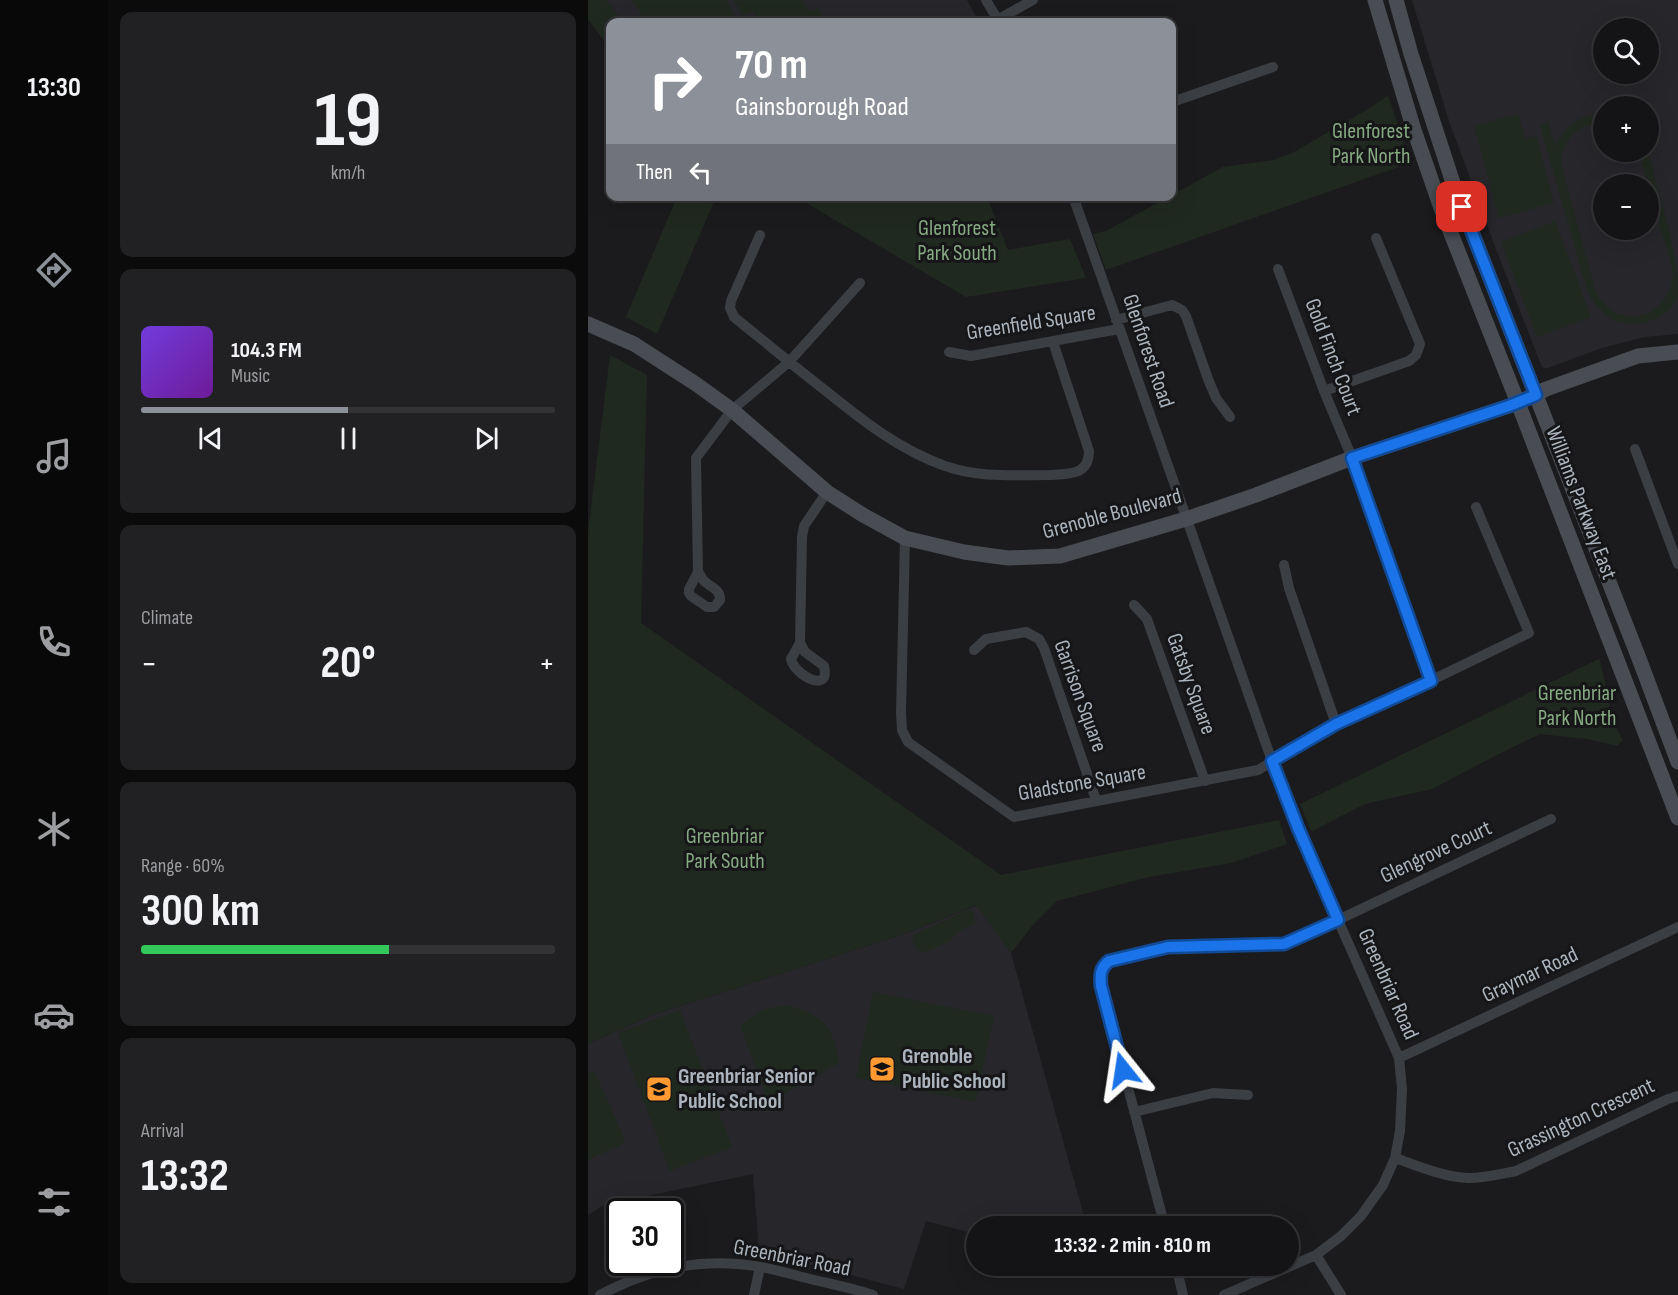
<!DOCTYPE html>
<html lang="en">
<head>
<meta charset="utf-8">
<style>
	:root { --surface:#141416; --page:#212123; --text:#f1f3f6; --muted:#9d9ea1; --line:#333335; --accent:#8c9099 }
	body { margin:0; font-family:"Sofia Sans Condensed",sans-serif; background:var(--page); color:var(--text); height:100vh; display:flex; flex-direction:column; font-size:22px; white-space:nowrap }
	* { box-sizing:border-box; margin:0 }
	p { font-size:20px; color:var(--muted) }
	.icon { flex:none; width:33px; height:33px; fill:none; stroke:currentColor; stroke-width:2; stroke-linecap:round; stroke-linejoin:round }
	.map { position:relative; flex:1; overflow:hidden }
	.side { display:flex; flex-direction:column; gap:12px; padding:12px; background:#0b0b0c; width:480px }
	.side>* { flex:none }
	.banner { position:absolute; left:18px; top:18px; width:570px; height:183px; border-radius:12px; box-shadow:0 6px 24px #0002,0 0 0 2px var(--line); background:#8c9099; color:#fff; overflow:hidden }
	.buttons { position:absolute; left:1005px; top:18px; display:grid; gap:12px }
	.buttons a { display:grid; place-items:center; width:66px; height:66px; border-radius:50%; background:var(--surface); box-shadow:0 6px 24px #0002,0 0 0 2px var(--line); font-size:30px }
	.speed { position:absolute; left:18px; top:1198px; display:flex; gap:12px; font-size:30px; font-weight:700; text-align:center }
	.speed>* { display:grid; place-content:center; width:78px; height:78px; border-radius:50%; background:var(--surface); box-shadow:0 6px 24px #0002,0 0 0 2px var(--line); line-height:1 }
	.speed .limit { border:3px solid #111; border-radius:9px; background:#fff; color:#111 }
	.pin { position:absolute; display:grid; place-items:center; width:51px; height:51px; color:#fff; margin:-26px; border-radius:12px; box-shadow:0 3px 9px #0006 }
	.me { position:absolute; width:66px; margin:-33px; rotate:345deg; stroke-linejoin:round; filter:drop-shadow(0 0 4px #0008) }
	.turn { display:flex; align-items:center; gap:21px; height:126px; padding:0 30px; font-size:27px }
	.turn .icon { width:78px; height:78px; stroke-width:2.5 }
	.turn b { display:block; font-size:42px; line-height:51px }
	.then { display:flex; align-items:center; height:57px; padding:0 30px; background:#0003; gap:12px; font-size:22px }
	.big { font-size:45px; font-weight:700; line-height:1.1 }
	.side .card { flex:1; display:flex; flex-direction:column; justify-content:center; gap:9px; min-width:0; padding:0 21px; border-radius:12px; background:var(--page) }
	.side .dial { align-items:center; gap:0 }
	.dial b { font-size:78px; line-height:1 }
	.song { display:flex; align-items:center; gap:18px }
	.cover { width:72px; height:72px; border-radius:9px; background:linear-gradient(135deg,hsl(260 70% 55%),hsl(280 70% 35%)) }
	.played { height:6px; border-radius:3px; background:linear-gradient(90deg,var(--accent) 50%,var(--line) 50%) }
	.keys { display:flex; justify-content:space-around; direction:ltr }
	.heat { display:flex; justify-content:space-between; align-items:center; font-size:33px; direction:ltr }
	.charge { height:9px; border-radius:4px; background:linear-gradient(90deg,#34c759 60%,var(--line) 0) }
	.trip { position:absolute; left:378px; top:1216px; width:333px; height:60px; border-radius:30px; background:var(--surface); box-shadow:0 6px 24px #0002,0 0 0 2px var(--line); font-weight:700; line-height:60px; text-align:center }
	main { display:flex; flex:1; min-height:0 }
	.tabs { display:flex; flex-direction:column; width:108px; justify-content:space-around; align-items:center; background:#080809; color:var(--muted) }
	.tabs .icon { width:42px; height:42px }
	.tabs .active { color:var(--accent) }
	.tabs b { font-size:27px; color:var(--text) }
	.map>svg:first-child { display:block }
	.built { fill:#27272b; fill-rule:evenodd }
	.green { fill:#202920 }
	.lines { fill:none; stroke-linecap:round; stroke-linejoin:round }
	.street { stroke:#3b3e43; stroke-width:10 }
	.secondary { stroke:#494d53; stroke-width:15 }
	.route-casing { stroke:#114b97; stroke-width:15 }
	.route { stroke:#1a73e8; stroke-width:10 }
	.labels { text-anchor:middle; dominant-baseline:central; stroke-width:6; stroke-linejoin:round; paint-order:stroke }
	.park-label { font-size:22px; fill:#86aa82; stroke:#161618 }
	.street-label { font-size:22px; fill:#acb4be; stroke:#161618 }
	.poi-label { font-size:22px; font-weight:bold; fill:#acb4be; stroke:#161618; text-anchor:start }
</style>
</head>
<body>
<main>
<nav class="tabs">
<b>13:30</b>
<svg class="icon active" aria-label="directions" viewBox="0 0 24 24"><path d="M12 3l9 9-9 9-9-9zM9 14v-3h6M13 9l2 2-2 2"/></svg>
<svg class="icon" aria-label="music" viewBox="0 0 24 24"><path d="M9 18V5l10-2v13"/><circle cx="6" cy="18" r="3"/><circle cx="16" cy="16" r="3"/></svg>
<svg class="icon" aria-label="phone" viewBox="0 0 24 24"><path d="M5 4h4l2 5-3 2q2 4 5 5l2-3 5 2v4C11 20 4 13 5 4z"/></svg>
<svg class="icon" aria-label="climate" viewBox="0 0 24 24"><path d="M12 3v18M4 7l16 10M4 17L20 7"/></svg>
<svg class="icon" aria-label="car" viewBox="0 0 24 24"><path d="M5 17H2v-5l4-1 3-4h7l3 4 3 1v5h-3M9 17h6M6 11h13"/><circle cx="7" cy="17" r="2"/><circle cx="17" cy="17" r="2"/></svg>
<svg class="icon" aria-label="filters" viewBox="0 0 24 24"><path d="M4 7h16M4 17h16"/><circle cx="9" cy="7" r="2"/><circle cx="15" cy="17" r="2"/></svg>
</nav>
<section class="side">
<div class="card dial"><b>19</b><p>km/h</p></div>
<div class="card">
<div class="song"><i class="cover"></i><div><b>104.3 FM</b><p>Music</p></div></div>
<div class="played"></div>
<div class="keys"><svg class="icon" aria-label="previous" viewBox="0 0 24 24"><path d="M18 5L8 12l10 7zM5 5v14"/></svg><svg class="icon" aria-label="pause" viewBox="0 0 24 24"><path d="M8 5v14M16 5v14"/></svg><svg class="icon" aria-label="next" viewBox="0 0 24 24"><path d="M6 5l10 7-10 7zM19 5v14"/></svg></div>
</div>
<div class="card"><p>Climate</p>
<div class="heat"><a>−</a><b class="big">20°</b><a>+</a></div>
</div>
<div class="card"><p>Range · 60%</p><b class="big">300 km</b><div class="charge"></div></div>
<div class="card"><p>Arrival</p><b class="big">13:32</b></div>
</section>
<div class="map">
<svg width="1090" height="1295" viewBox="0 0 1090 1295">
	<rect width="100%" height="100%" fill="#1b1b1d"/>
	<!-- built -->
	<path class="built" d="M 18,0 L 379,0 L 391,22 L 35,22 Z
		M 824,0 L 1090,0 L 1090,334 L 1057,337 L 1014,348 L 960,368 L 956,368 L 953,365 L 908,249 L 861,121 ZM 1016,28 L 1060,28 L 1060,74 L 1016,74 ZM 1016,106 L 1060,106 L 1060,152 L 1016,152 ZM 1016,184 L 1060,184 L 1060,230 L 1016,230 Z
		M 389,905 L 423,953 L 499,1227 L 388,1227 L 388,1234 L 338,1221 L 316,1289 L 171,1251 L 165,1174 L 16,1205 L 0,1215 L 0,1044 L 64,1015 L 316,934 Z"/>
	<!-- green -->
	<path class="green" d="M 0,0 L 18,0 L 35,22 L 22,22 L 22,49 L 0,19 Z
		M 44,0 L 138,0 L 147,15 L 134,22 L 58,22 Z
		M 146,0 L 215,0 L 222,12 L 230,8 L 238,22 L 171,22 L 165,11 L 155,16 Z
		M 800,95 L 822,163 L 518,270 L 505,234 L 518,231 L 635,167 L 686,160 L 706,152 L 782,108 Z
		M 930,114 L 937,139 L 948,136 L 966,203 L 911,218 L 886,126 Z
		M 1008,114 L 1015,114 L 1015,123 C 990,123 974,139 973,164 L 1007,289 C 1027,334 1083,320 1085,272 L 1051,152 L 1060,152 C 1066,175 1073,199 1079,222 C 1085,243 1090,272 1090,294 C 1086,314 1061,325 1043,324 C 1021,324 1009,309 999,290 L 952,125 L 960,122 L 967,146 C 978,127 987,118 1008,114 Z
		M 89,197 L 128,197 L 69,334 L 38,317 Z
		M 208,197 L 399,197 L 420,250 L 482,239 L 498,278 L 378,297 Z
		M 967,221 L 1003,317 L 949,337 L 913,242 Z
		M 22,355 L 59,375 L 53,623 L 413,875 L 691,820 L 699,844 L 643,863 L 561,877 L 469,901 L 444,926 L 423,953 L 388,905 L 316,934 L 64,1015 L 0,1044 L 0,532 Z
		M 1011,659 C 1020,686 1020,716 1035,740 L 1029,746 L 999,739 L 952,734 L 907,756 L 844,789 L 777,804 L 724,831 L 722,828 L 712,804 Z
		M 380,910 L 385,912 L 388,923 L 368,933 L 362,941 L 336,953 C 330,951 325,944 324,938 L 327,934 Z
		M 285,992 L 406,1016 L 388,1102 L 268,1078 Z
		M 198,1005 C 233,1012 247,1028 251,1063 L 183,1101 L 179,1098 L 152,1026 C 168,1012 177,1007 198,1005 Z
		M 92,1010 L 144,1147 L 82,1171 L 30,1033 Z
		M 7,1072 L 37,1140 L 35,1144 L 0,1160 L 0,1073 Z"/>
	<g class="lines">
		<!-- street -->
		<path class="street" d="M 398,0 L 411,22
			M 409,20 L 445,0
			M 584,102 L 685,67
			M 485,196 L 684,761 L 710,828 L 750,920 L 811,1058 L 814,1089 L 812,1131 L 807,1158 L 795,1185 L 773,1216 L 753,1236 L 728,1255 L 636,1295
			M 172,235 L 143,301 L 142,308 L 146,317 C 177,342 207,367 238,391 C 275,421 312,450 357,466 C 391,478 426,475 461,475 C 480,474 501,476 501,451 L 465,342
			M 690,269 L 736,391 L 764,458 L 843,681
			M 528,320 L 584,305 L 594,310 L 598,316 L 620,379 L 628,398 L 642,417
			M 361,352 L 383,356 L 531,329
			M 736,391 L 821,361 L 828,355 L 832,344 L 788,238
			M 1047,449 L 1090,564
			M 317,538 L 313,713 L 314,730 L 320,742 L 426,817 L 670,770 L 748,724 L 840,682 L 941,633 L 888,507
			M 696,565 L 701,588 L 748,724
			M 110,572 C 111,573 115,580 116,581 C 123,588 132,588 132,600 L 126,607 L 119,607 L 103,596 L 101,593 L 101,589 L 110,572 L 108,458 L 144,410 L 201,362 L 272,283
			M 546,605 L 559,619 L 617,781
			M 212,643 L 217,652 L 236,666 C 243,695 206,675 203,659 L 212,643 L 214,537 L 216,526 L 239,492
			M 386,650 L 398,639 L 438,632 L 451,639 L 456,648 L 508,800
			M 811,1058 L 1090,927
			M 546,1112 L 625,1093 L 660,1095
			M 807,1158 C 830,1166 855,1177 881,1178 C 897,1178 912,1174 928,1171 L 1080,1099 L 1090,1096
			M 577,1227 L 513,986 C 512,975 512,968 521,961 L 580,947 L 696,944 L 750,920 L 963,819
			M 728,1255 L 753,1295
			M 588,1266 L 595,1295
			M 12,1295 C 62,1268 117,1257 173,1267 C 189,1270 206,1275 222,1279 C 243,1284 264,1288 285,1295
			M 166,1295 L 172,1267"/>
		<!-- secondary -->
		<path class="secondary" d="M 787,0 L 826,130 L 853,208 L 930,403 L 1090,818
			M 808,0 L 823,54 L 866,186 L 1052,661 L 1090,762
			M 0,324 L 46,344 L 108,384 L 144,410 L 239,492 L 275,515 L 317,538 L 376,552 L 420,558 L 472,556 L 598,519 L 668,495 L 764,458 L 930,403 L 958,389 L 1050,356 L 1090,352"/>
	</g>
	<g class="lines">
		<defs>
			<path id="route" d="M 535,1070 L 513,986 C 512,975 512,968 521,961 L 580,947 L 696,944 L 750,920 L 710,828 L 684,761 L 748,724 L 843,681 L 764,458 L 921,406 L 948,395 L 874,207"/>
		</defs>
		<!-- route casing -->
		<use href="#route" class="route-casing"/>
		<!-- route -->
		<use href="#route" class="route"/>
	</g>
	<!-- icons -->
	<defs>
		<symbol id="school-square" viewBox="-11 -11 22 22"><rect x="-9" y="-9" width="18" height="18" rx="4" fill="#ff9931" stroke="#161618"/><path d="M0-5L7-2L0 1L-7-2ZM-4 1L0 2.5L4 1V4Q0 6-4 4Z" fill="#111"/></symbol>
	</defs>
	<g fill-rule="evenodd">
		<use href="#school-square" x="279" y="1054" width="30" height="30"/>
		<use href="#school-square" x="56" y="1074" width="30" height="30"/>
	</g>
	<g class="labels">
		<!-- park labels -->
		<g class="park-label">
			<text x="783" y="131">Glenforest<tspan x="783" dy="25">Park North</tspan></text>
			<text x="369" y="228">Glenforest<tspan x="369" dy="25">Park South</tspan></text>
			<text x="989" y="693">Greenbriar<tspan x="989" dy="25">Park North</tspan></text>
			<text x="137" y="836">Greenbriar<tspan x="137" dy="25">Park South</tspan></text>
		</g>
		<!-- street labels -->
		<g class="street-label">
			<text transform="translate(443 323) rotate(-9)">Greenfield Square</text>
			<text transform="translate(560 351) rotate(71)">Glenforest Road</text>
			<text transform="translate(745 357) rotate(69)">Gold Finch Court</text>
			<text transform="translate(993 503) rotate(69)">Williams Parkway East</text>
			<text transform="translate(524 514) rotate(-15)">Grenoble Boulevard</text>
			<text transform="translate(603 684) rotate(70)">Gatsby Square</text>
			<text transform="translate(492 696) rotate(70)">Garrison Square</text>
			<text transform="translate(494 783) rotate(-10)">Gladstone Square</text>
			<text transform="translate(848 852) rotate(-25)">Glengrove Court</text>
			<text transform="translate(942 975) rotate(-25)">Graymar Road</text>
			<text transform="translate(800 984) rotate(66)">Greenbriar Road</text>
			<text transform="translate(993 1118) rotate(-25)">Grassington Crescent</text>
			<text transform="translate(204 1258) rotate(11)">Greenbriar Road</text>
		</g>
		<!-- poi labels -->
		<g class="poi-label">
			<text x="314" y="1056">Grenoble<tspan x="314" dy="25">Public School</tspan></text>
			<text x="90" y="1076">Greenbriar Senior<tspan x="90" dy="25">Public School</tspan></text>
		</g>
	</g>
</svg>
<div class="buttons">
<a><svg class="icon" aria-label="search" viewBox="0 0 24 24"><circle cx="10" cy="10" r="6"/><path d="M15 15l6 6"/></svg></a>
<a>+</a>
<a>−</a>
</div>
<div class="speed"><div class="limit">30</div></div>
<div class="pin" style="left:874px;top:207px;background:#d93025"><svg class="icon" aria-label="arrive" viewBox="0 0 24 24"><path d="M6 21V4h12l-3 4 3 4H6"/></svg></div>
<svg class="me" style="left:535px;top:1070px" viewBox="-20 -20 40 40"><path d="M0-17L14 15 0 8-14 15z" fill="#1a73e8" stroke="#fff" stroke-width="4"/></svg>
<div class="trip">13:32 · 2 min · 810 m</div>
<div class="banner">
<div class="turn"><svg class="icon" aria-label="right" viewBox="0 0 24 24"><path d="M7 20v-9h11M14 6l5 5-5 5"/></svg><div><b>70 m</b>Gainsborough Road</div></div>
<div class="then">Then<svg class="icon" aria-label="left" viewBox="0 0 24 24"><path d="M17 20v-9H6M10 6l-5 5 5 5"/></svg></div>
</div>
</div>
</main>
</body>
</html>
